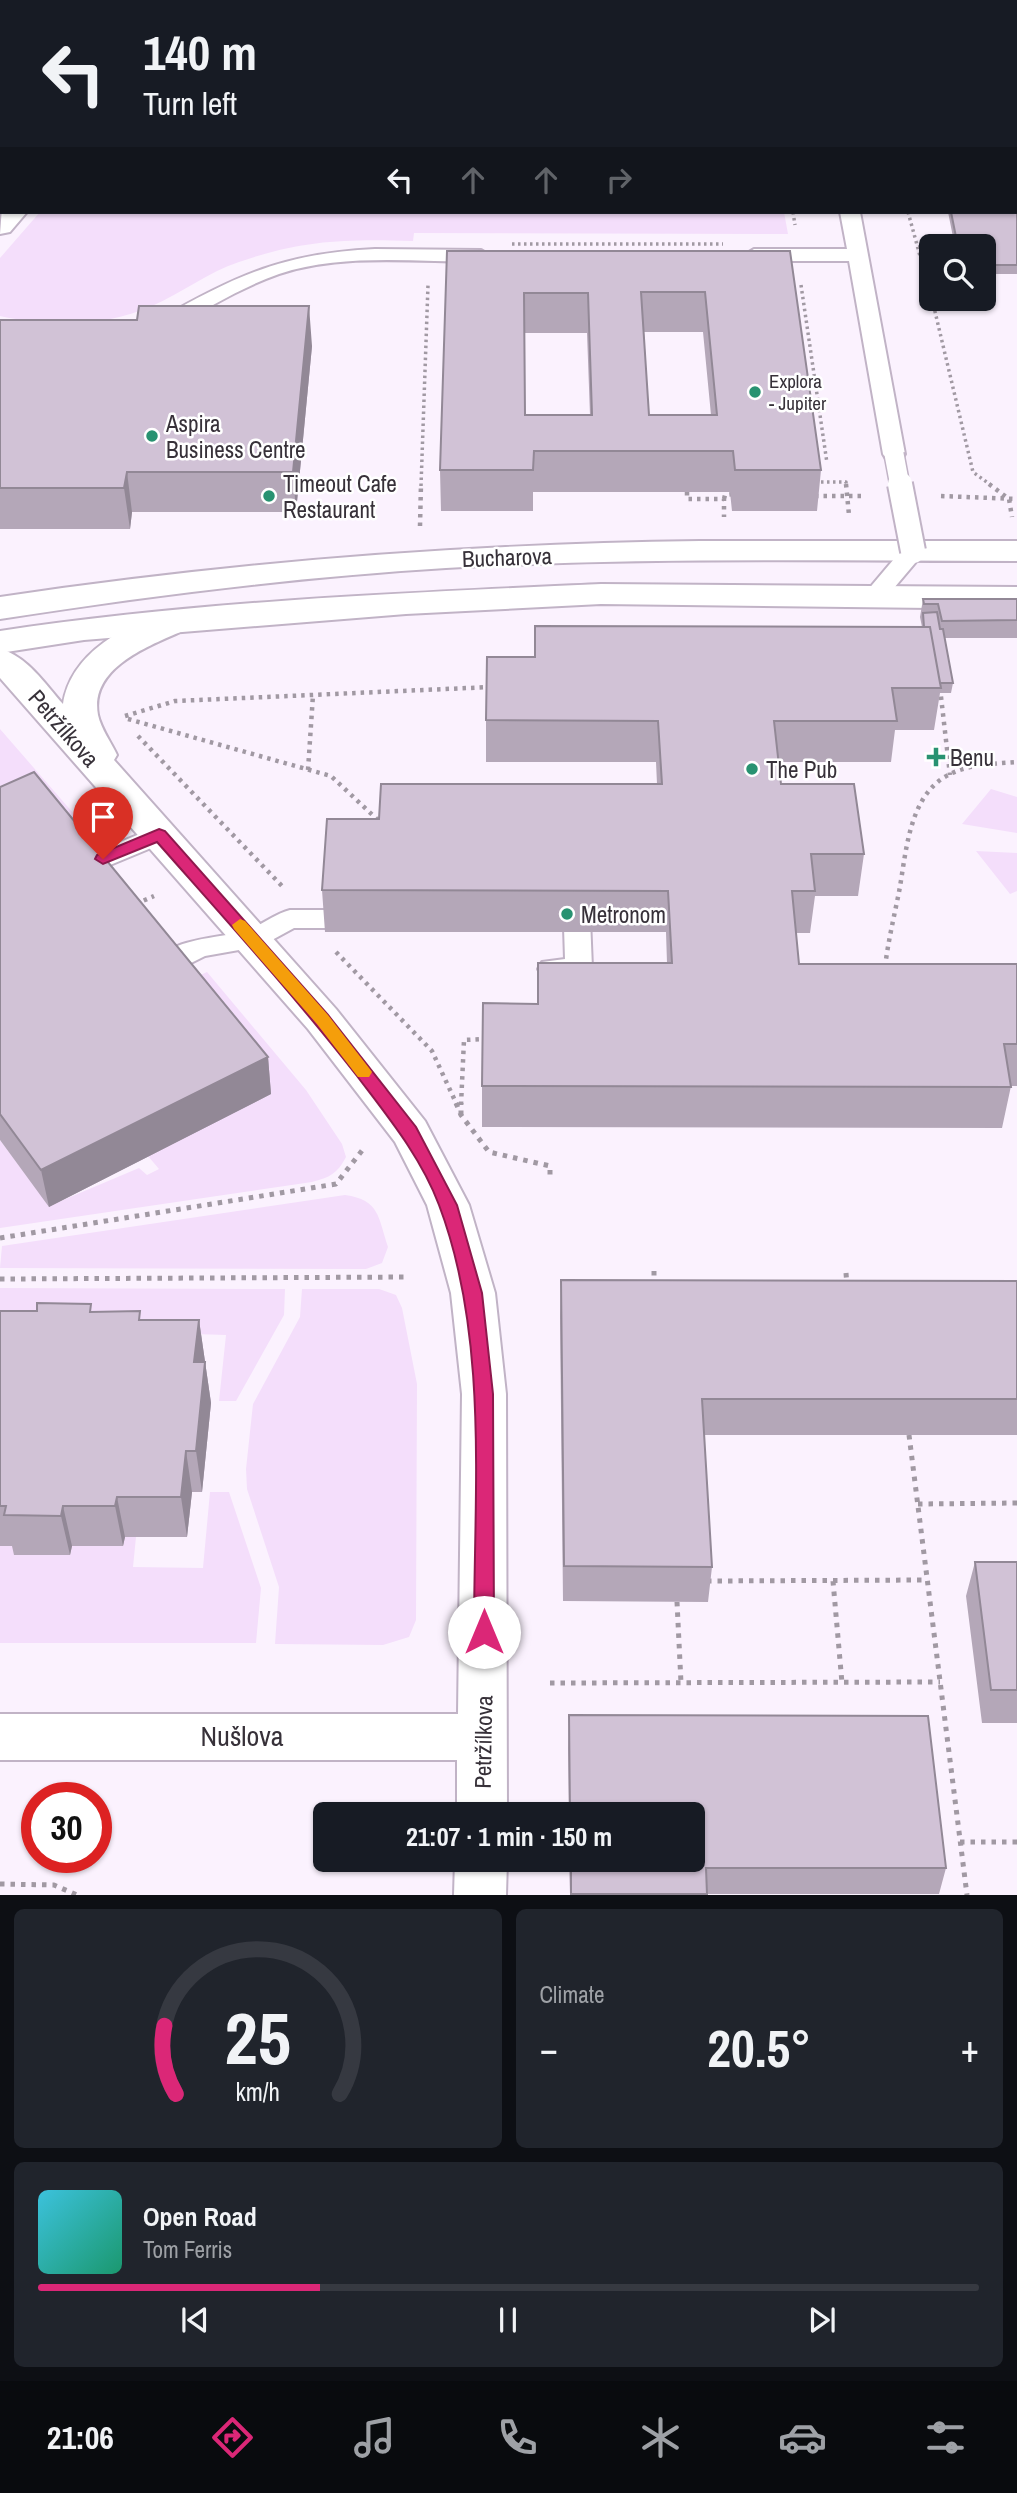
<!DOCTYPE html>
<html lang="en">
<head>
<meta charset="utf-8">
<style>
	:root { --surface:#171b24; --page:#20242c; --text:#f1f3f6; --muted:#9ea1a6; --line:#363941; --accent:#db2777 }
	body { margin:0; font-family:"Archivo Narrow",sans-serif; background:var(--page); color:var(--text); height:100vh; display:flex; flex-direction:column; font-size:26px; white-space:nowrap }
	* { box-sizing:border-box; margin:0 }
	p { font-size:23px; color:var(--muted) }
	.icon { flex:none; width:38px; height:38px; fill:none; stroke:currentColor; stroke-width:2; stroke-linecap:round; stroke-linejoin:round }
	.map { position:relative; height:1895px; overflow:hidden }
	.side { display:flex; flex-direction:column; gap:14px; padding:14px; background:#0d0f14; flex:1 }
	.side>* { flex:none }
	.top-card { position:absolute; left:0px; top:0px; width:1018px; height:214px; box-shadow:0 2px 5px #0004; background:#171b24; color:var(--text); overflow:hidden }
	.buttons { position:absolute; left:919px; top:234px; display:grid; gap:14px }
	.buttons a { display:grid; place-items:center; width:77px; height:77px; border-radius:10px; background:var(--surface); box-shadow:0 2px 5px #0004; font-size:35px }
	.speed { position:absolute; left:21px; top:1782px; display:flex; gap:14px; font-size:35px; font-weight:700; text-align:center }
	.speed>* { display:grid; place-content:center; width:91px; height:91px; border-radius:50%; background:var(--surface); box-shadow:0 2px 5px #0004; line-height:1 }
	.speed .limit { border:10px solid #d22; background:#fff; color:#111 }
	.pin { position:absolute; display:grid; place-items:center; width:60px; height:60px; color:#fff; margin:-72px -30px; border-radius:50% 50% 50% 0; rotate:-45deg; box-shadow:0 0 7px #0007 }
	.pin .icon { rotate:45deg }
	.me { position:absolute; width:77px; margin:-38px; rotate:0deg; stroke-linejoin:round; filter:drop-shadow(0 0 5px #0008) }
	.turn { display:flex; align-items:center; gap:24px; height:147px; padding:0 28px; font-size:32px }
	.turn .icon { width:91px; height:91px; stroke-width:2.5 }
	.turn b { display:block; font-size:49px; line-height:60px }
	.lanes { display:flex; align-items:center; height:66px; padding:0 28px; background:#0003; justify-content:center; gap:35px; direction:ltr }
	.lanes .off { opacity:.35 }
	.big { font-size:52px; font-weight:700; line-height:1.1 }
	.side .card { flex:1; display:flex; flex-direction:column; justify-content:center; gap:10px; min-width:0; padding:0 24px; border-radius:10px; background:var(--page) }
	.side .dial { align-items:center; gap:0 }
	.dial svg { height:182px; overflow:visible; fill:none; stroke:var(--line); stroke-width:7; stroke-linecap:round; text-anchor:middle }
	.dial text { fill:var(--text); stroke:none }
	.song { display:flex; align-items:center; gap:21px }
	.cover { width:84px; height:84px; border-radius:10px; background:linear-gradient(135deg,hsl(190 70% 55%),hsl(160 70% 35%)) }
	.played { height:7px; border-radius:4px; background:linear-gradient(90deg,var(--accent) 30%,var(--line) 30%) }
	.keys { display:flex; justify-content:space-around; direction:ltr }
	.heat { display:flex; justify-content:space-between; align-items:center; font-size:38px; direction:ltr }
	.side .tiles { flex:1; display:grid; gap:14px; grid-template-columns:1fr 1fr }
	.card:last-child { grid-column:span 2 }
	.trip { position:absolute; left:313px; top:1802px; width:392px; height:70px; border-radius:10px; background:var(--surface); box-shadow:0 2px 5px #0004; font-weight:700; line-height:70px; text-align:center }
	.menu { display:flex; height:112px; justify-content:space-around; align-items:center; background:#090b0e; color:var(--muted) }
	.menu .icon { width:49px; height:49px }
	.menu .on { color:var(--accent) }
	.menu b { font-size:32px; color:var(--text) }
	.map>svg:first-child { display:block }
	.green { fill:#f4defb }
	.lines { fill:none; stroke-linecap:round; stroke-linejoin:round }
	.lane-casing { stroke:#c1b3c6; stroke-width:4 }
	.street-casing { stroke:#c1b3c6; stroke-width:4 }
	.secondary-casing { stroke:#c1b3c6; stroke-width:4 }
	.path-far2 { stroke:#a199a3; stroke-width:3.5; stroke-dasharray:2.5 3.5; stroke-linecap:butt }
	.path-far1 { stroke:#a199a3; stroke-width:4.5; stroke-dasharray:3.5 5; stroke-linecap:butt }
	.path { stroke:#a199a3; stroke-width:5; stroke-dasharray:4.5 6; stroke-linecap:butt }
	.lane { fill:#fff; fill-rule:evenodd }
	.street { fill:#fff; fill-rule:evenodd }
	.secondary { fill:#fff; fill-rule:evenodd }
	.lane-bridge-far1-casing { stroke:#c1b3c6; stroke-width:22; stroke-linecap:butt }
	.lane-bridge-casing { stroke:#c1b3c6; stroke-width:28; stroke-linecap:butt }
	.lane-bridge-far1 { stroke:#fff; stroke-width:19 }
	.lane-bridge { stroke:#fff; stroke-width:24 }
	.wall { fill:#b4a7b8; fill-rule:evenodd }
	.shaded-wall { fill:#928896 }
	.building { fill:#d1c2d6; stroke:#928896; stroke-width:2; fill-rule:evenodd }
	.route { fill:#db2777; stroke:#8e194d; stroke-width:2 }
	.slow { fill:#f59e0b }
	.poi-dot { fill:#289271; stroke:#fff; stroke-width:2.5 }
	.labels { text-anchor:middle; dominant-baseline:central; stroke-width:5; stroke-linejoin:round; paint-order:stroke }
	.far-poi-label { font-size:19px; fill:#373139; stroke:#fff; text-anchor:start }
	.poi-label { font-size:23px; fill:#373139; stroke:#fff; text-anchor:start }
	.street-label { font-size:23px; fill:#373139; stroke:#fff }
	.near-street-label { font-size:28px; fill:#373139; stroke:#fff }
</style>
</head>
<body>
<div class="map">
<svg width="1017" height="1895" viewBox="0 0 1017 1895">
	<rect width="100%" height="100%" fill="#fbf2fe"/>
	<!-- green -->
	<path class="green" d="M 0,0 L 181,0 L 2,2 L 0,182 Z
		M 265,0 L 749,0 L 749,2 L 263,2 Z
		M 771,0 L 1017,0 L 1017,5 L 1017,2 Z
		M 40,212 L 784,212 L 788,234 L 414,233 L 413,241 C 345,239 303,240 239,262 C 208,272 182,293 152,306 C 105,327 50,327 0,316 L 0,258 Z
		M 0,729 L 94,837 L 71,848 L 0,827 Z
		M 991,789 L 1017,797 L 1017,833 L 962,824 Z
		M 976,851 L 1017,853 L 1017,891 L 1010,894 Z
		M 207,972 L 306,1090 L 342,1144 L 346,1157 C 337,1174 330,1177 312,1182 L 0,1228 L 0,1140 L 49,1206 L 139,1168 L 147,1175 L 159,1169 L 148,1156 L 271,1094 L 194,978 Z
		M 345,1195 C 380,1200 378,1217 388,1247 L 382,1263 L 366,1269 L 0,1268 L 2,1246 Z
		M 0,1288 L 285,1289 L 284,1315 L 236,1401 L 219,1401 L 226,1335 L 162,1333 L 0,1353 Z
		M 302,1289 L 379,1289 L 396,1295 L 402,1308 L 417,1384 L 416,1620 L 409,1637 L 383,1645 L 275,1644 L 279,1587 L 247,1489 L 246,1469 L 253,1404 L 300,1317 Z
		M 210,1492 L 229,1492 L 261,1588 L 256,1643 L 0,1643 L 0,1546 L 16,1546 L 15,1555 L 70,1555 L 72,1546 L 123,1546 L 125,1537 L 136,1537 L 133,1567 L 203,1568 Z"/>
	<g class="lines">
		<defs>
			<path id="lane" d="M 840,212 L 860,212 L 905,454 L 902,459 L 886,459 L 883,454 L 849,261 L 754,261 L 744,255 L 754,249 L 847,249 Z
				M 375,249 L 481,250 L 491,256 L 481,262 C 415,262 343,253 279,274 C 242,287 208,308 174,327 L 160,327 L 157,323 L 160,319 C 236,275 286,253 375,249 Z
				M 913,544 L 921,546 L 924,551 L 921,556 L 883,601 L 867,601 L 864,596 L 867,591 L 905,546 Z
				M 159,826 L 168,829 L 172,835 L 168,841 L 86,875 L 77,872 L 73,866 L 77,860 Z
				M 558,909 L 586,911 L 590,918 L 592,968 L 588,975 L 551,979 L 542,976 L 538,969 L 542,962 L 565,959 L 564,927 L 549,925 L 545,918 L 549,911 Z
				M 290,910 L 358,910 L 367,912 L 371,919 L 367,926 L 358,928 L 294,928 L 261,946 L 205,956 L 167,975 L 158,972 L 154,965 C 170,937 218,939 245,931 C 261,926 274,914 290,910 Z"/>
			<path id="street" d="M 173,611 L 185,614 L 190,622 L 185,630 C 151,645 89,667 98,715 C 101,729 111,742 117,755 L 114,760 L 336,1009 L 425,1121 L 469,1205 L 495,1293 L 506,1394 L 507,1815 L 457,1815 L 457,1760 L 0,1760 L 0,1714 L 458,1714 L 462,1394 L 451,1293 L 427,1205 L 395,1142 L 308,1029 L 0,678 L 0,649 C 27,656 45,684 63,704 C 71,652 127,623 173,611 Z
				M 455,1860 L 507,1860 L 506,1895 L 454,1895 Z"/>
			<path id="secondary" d="M 206,0 L 232,0 L 205,2 Z
				M 2,207 L 2,212 L 27,212 L 10,232 L 0,234 Z
				M 700,541 L 1017,541 L 1017,561 C 827,561 636,557 446,568 C 297,577 148,596 0,619 L 0,597 C 234,562 463,544 700,541 Z
				M 601,584 L 1017,587 L 1017,609 L 601,604 L 406,614 L 84,640 L 0,653 L 0,631 C 198,601 401,593 601,584 Z"/>
		</defs>
		<!-- lane casing -->
		<use href="#lane" class="lane-casing"/>
		<!-- street casing -->
		<use href="#street" class="street-casing"/>
		<!-- secondary casing -->
		<use href="#secondary" class="secondary-casing"/>
		<!-- path-far2 -->
		<path class="path-far2" d="M 144,0 L 146,2
			M 793,212 L 795,225
			M 908,212 L 931,296
			M 512,244 L 723,244
			M 918,247 L 959,246
			M 801,285 L 827,463
			M 932,299 L 973,472 L 992,486
			M 815,482 L 846,482 L 846,486
			M 421,486 L 428,285"/>
		<!-- path-far1 -->
		<path class="path-far1" d="M 846,484 L 849,515
			M 989,484 L 1009,499 L 1012,517
			M 687,492 L 687,499 L 724,499 L 724,517
			M 815,496 L 866,496
			M 941,496 L 1017,499
			M 724,499 L 725,495 L 734,494
			M 420,526 L 421,484
			M 940,688 L 950,775
			M 125,716 L 175,701 L 491,687
			M 128,719 L 331,776 L 380,822
			M 138,736 L 282,886
			M 308,770 L 313,695
			M 136,904 L 154,896
			M 336,952 L 432,1051 L 457,1105
			M 885,967 C 888,942 894,917 899,892 C 906,855 908,801 943,778 C 965,764 992,764 1017,762
			M 461,1105 L 464,1040 L 486,1039"/>
		<!-- path -->
		<path class="path" d="M 456,1103 L 461,1115 L 489,1152 L 550,1166 L 550,1175
			M 461,1115 L 461,1103
			M 0,1238 L 336,1184 L 364,1148
			M 654,1271 L 654,1284
			M 846,1273 L 847,1286
			M 0,1279 L 409,1277
			M 909,1435 L 967,1895
			M 918,1504 L 1017,1503
			M 707,1581 L 927,1580
			M 833,1581 L 842,1683
			M 677,1602 L 681,1683
			M 550,1683 L 940,1682
			M 960,1842 L 1017,1842
			M 0,1884 L 54,1885 L 77,1895"/>
		<!-- lane -->
		<use href="#lane" class="lane"/>
		<!-- street -->
		<use href="#street" class="street"/>
		<!-- secondary -->
		<use href="#secondary" class="secondary"/>
		<defs>
			<path id="lane-bridge-far1" d="M 894,454 L 900,486"/>
			<path id="lane-bridge" d="M 900,484 L 913,551"/>
		</defs>
		<!-- lane-bridge-far1 casing -->
		<use href="#lane-bridge-far1" class="lane-bridge-far1-casing"/>
		<!-- lane-bridge casing -->
		<use href="#lane-bridge" class="lane-bridge-casing"/>
		<!-- lane-bridge-far1 -->
		<use href="#lane-bridge-far1" class="lane-bridge-far1"/>
		<!-- lane-bridge -->
		<use href="#lane-bridge" class="lane-bridge"/>
	</g>
	<!-- wall -->
	<path class="wall" d="M 1017,95 L 1017,274 L 984,274 L 984,247 L 955,247 L 948,212 L 1017,212 Z
		M 447,251 L 790,251 L 821,470 L 817,511 L 732,511 L 730,492 L 533,492 L 533,511 L 441,511 L 440,470 ZM 644,332 L 703,332 L 711,415 L 649,415 ZM 524,333 L 587,333 L 590,415 L 525,415 Z
		M 0,320 L 312,346 L 296,512 L 132,512 L 130,529 L 0,529 Z
		M 923,599 L 1017,599 L 1017,638 L 945,638 L 953,683 L 951,693 L 940,693 L 934,730 L 895,730 L 891,762 L 779,762 L 781,784 L 864,854 L 858,896 L 815,896 L 810,933 L 796,933 L 799,964 L 1017,964 L 1017,1086 L 1011,1086 L 1002,1128 L 482,1127 L 482,1086 L 537,1004 L 538,963 L 667,963 L 666,932 L 325,932 L 322,890 L 379,819 L 657,784 L 656,762 L 486,762 L 486,720 L 535,657 L 922,627 L 920,617 Z
		M 0,787 L 268,1057 L 271,1094 L 49,1207 L 0,1140 Z
		M 561,1280 L 1017,1281 L 1017,1435 L 704,1435 L 712,1567 L 708,1602 L 563,1601 L 560,1316 Z
		M 0,1311 L 92,1312 L 141,1320 L 199,1320 L 211,1403 L 202,1492 L 192,1492 L 187,1537 L 125,1537 L 123,1546 L 72,1546 L 70,1555 L 14,1555 L 12,1546 L 0,1546 Z
		M 975,1562 L 1017,1562 L 1017,1723 L 982,1723 L 966,1596 Z
		M 569,1715 L 946,1868 L 939,1894 L 570,1894 L 569,1860 L 693,1860 L 693,1815 L 569,1815 L 568,1748 Z"/>
	<!-- shaded-wall -->
	<path class="shaded-wall" d="M 309,306 L 312,346 L 296,512 L 293,472 Z
		M 127,472 L 132,512 L 130,529 L 124,488 Z
		M 268,1057 L 271,1094 L 49,1207 L 41,1170 Z
		M 199,1320 L 211,1403 L 202,1492 L 196,1451 L 194,1362 Z
		M 186,1451 L 192,1492 L 187,1537 L 181,1497 Z
		M 117,1497 L 125,1537 L 123,1546 L 115,1506 Z
		M 63,1506 L 72,1546 L 70,1555 L 61,1516 Z"/>
	<!-- building -->
	<path class="building" d="M 1017,95 L 1017,265 L 984,265 L 984,247 L 958,247 L 951,212 L 1017,212 Z
		M 447,251 L 790,251 L 821,470 L 735,470 L 733,451 L 534,451 L 533,470 L 440,470 ZM 641,292 L 705,292 L 717,415 L 649,415 ZM 524,293 L 588,293 L 592,415 L 525,415 Z
		M 139,306 L 309,306 L 293,472 L 127,472 L 124,488 L 0,488 L 0,320 L 137,320 Z
		M 923,599 L 1017,599 L 1017,620 L 942,621 L 938,604 L 924,604 Z
		M 937,612 L 940,629 L 943,629 L 953,683 L 940,683 L 930,627 L 924,627 L 923,613 Z
		M 535,626 L 930,627 L 941,688 L 892,688 L 897,721 L 774,721 L 781,784 L 854,784 L 864,854 L 811,854 L 815,891 L 792,891 L 799,964 L 1017,964 L 1017,1044 L 1004,1044 L 1011,1087 L 482,1086 L 483,1003 L 538,1004 L 538,963 L 672,963 L 668,891 L 322,890 L 327,819 L 379,819 L 381,784 L 662,784 L 658,721 L 486,720 L 487,657 L 535,657 Z
		M 34,772 L 268,1057 L 41,1170 L 0,1114 L 0,787 Z
		M 561,1280 L 1017,1281 L 1017,1399 L 702,1399 L 712,1567 L 564,1566 Z
		M 37,1303 L 91,1304 L 90,1312 L 140,1311 L 139,1320 L 199,1320 L 194,1362 L 205,1362 L 196,1451 L 186,1451 L 181,1497 L 117,1497 L 115,1506 L 63,1506 L 61,1516 L 4,1515 L 6,1506 L 0,1506 L 0,1311 L 37,1311 Z
		M 975,1562 L 1017,1562 L 1017,1690 L 991,1690 Z
		M 569,1715 L 928,1716 L 946,1868 L 706,1868 L 707,1894 L 571,1894 L 571,1860 L 693,1860 L 693,1815 L 570,1815 Z"/>
	<!-- route -->
	<path class="route" d="M 159,829 L 165,831 L 328,1015 L 416,1127 L 457,1205 L 482,1293 L 493,1394 L 494,1632 L 491,1638 L 484,1641 L 477,1638 L 474,1632 C 474,1493 489,1337 439,1205 C 421,1157 388,1117 357,1076 C 294,995 225,919 157,842 L 103,864 L 95,859 L 97,855 Z"/>
	<!-- slow -->
	<path class="slow" d="M 240,919 L 245,921 L 328,1015 L 369,1068 L 372,1072 L 369,1077 L 358,1077 L 317,1024 L 234,929 L 232,925 Z"/>
	<!-- markers -->
	<g class="poi-dot">
		<circle cx="755" cy="392" r="7"/>
		<circle cx="152" cy="436" r="7"/>
		<circle cx="269" cy="496" r="7"/>
		<path d="M932.5 746.5h7v7h7v7h-7v7h-7v-7h-7v-7h7z"/>
		<circle cx="752" cy="769" r="7"/>
		<circle cx="567" cy="914" r="7"/>
	</g>
	<g class="labels">
		<!-- far-poi labels -->
		<g class="far-poi-label">
			<text x="769" y="381">Explora<tspan x="769" dy="22">- Jupiter</tspan></text>
		</g>
		<!-- poi labels -->
		<g class="poi-label">
			<text x="166" y="423">Aspira<tspan x="166" dy="26">Business Centre</tspan></text>
			<text x="283" y="483">Timeout Cafe<tspan x="283" dy="26">Restaurant</tspan></text>
			<text x="950" y="757">Benu</text>
			<text x="766" y="769">The Pub</text>
			<text x="581" y="914">Metronom</text>
		</g>
		<!-- street labels -->
		<g class="street-label">
			<text transform="translate(507 557) rotate(-2)">Bucharova</text>
			<text transform="translate(64 728) rotate(49)">Petržílkova</text>
			<text transform="translate(483 1742) rotate(-89)">Petržílkova</text>
		</g>
		<!-- near-street labels -->
		<g class="near-street-label">
			<text x="242" y="1736">Nušlova</text>
		</g>
	</g>
</svg>
<div class="buttons">
<a><svg class="icon" aria-label="search" viewBox="0 0 24 24"><circle cx="10" cy="10" r="6"/><path d="M15 15l6 6"/></svg></a>
</div>
<div class="speed"><div class="limit">30</div></div>
<div class="pin" style="left:103px;top:859px;background:#d93025"><svg class="icon" aria-label="arrive" viewBox="0 0 24 24"><path d="M6 21V4h12l-3 4 3 4H6"/></svg></div>
<svg class="me" style="left:484px;top:1632px" viewBox="-20 -20 40 40"><circle r="19" fill="#fff"/><path d="M0-13L10 11 0 6-10 11z" fill="#db2777"/></svg>
<div class="trip">21:07 · 1 min · 150 m</div>
<div class="top-card">
<div class="turn"><svg class="icon" aria-label="left" viewBox="0 0 24 24"><path d="M17 20v-9H6M10 6l-5 5 5 5"/></svg><div><b>140 m</b>Turn left</div></div>
<div class="lanes"><svg class="icon" aria-label="left" viewBox="0 0 24 24"><path d="M17 20v-9H6M10 6l-5 5 5 5"/></svg><svg class="icon off" aria-label="ahead" viewBox="0 0 24 24"><path d="M12 20V5M6 11l6-6 6 6"/></svg><svg class="icon off" aria-label="ahead" viewBox="0 0 24 24"><path d="M12 20V5M6 11l6-6 6 6"/></svg><svg class="icon off" aria-label="right" viewBox="0 0 24 24"><path d="M7 20v-9h11M14 6l5 5-5 5"/></svg></div>
</div>
</div>
<section class="side">
<div class="tiles">
<div class="card dial"><svg viewBox="0 0 100 80">
<path d="M14 69A42 42 0 1 1 86 69"/>
<path d="M14 69A42 42 0 0 1 9 39" stroke="#db2777"/>
<text x="50" y="56" font-size="32" font-weight="700">25</text>
<text x="50" y="72" font-size="11">km/h</text>
</svg></div>
<div class="card"><p>Climate</p>
<div class="heat"><a>−</a><b class="big">20.5°</b><a>+</a></div>
</div>
<div class="card">
<div class="song"><i class="cover"></i><div><b>Open Road</b><p>Tom Ferris</p></div></div>
<div class="played"></div>
<div class="keys"><svg class="icon" aria-label="previous" viewBox="0 0 24 24"><path d="M18 5L8 12l10 7zM5 5v14"/></svg><svg class="icon" aria-label="pause" viewBox="0 0 24 24"><path d="M8 5v14M16 5v14"/></svg><svg class="icon" aria-label="next" viewBox="0 0 24 24"><path d="M6 5l10 7-10 7zM19 5v14"/></svg></div>
</div>
</div>
</section>
<nav class="menu">
<b>21:06</b>
<svg class="icon on" aria-label="directions" viewBox="0 0 24 24"><path d="M12 3l9 9-9 9-9-9zM9 14v-3h6M13 9l2 2-2 2"/></svg>
<svg class="icon" aria-label="music" viewBox="0 0 24 24"><path d="M9 18V5l10-2v13"/><circle cx="6" cy="18" r="3"/><circle cx="16" cy="16" r="3"/></svg>
<svg class="icon" aria-label="phone" viewBox="0 0 24 24"><path d="M5 4h4l2 5-3 2q2 4 5 5l2-3 5 2v4C11 20 4 13 5 4z"/></svg>
<svg class="icon" aria-label="climate" viewBox="0 0 24 24"><path d="M12 3v18M4 7l16 10M4 17L20 7"/></svg>
<svg class="icon" aria-label="car" viewBox="0 0 24 24"><path d="M5 17H2v-5l4-1 3-4h7l3 4 3 1v5h-3M9 17h6M6 11h13"/><circle cx="7" cy="17" r="2"/><circle cx="17" cy="17" r="2"/></svg>
<svg class="icon" aria-label="filters" viewBox="0 0 24 24"><path d="M4 7h16M4 17h16"/><circle cx="9" cy="7" r="2"/><circle cx="15" cy="17" r="2"/></svg>
</nav>
</body>
</html>
